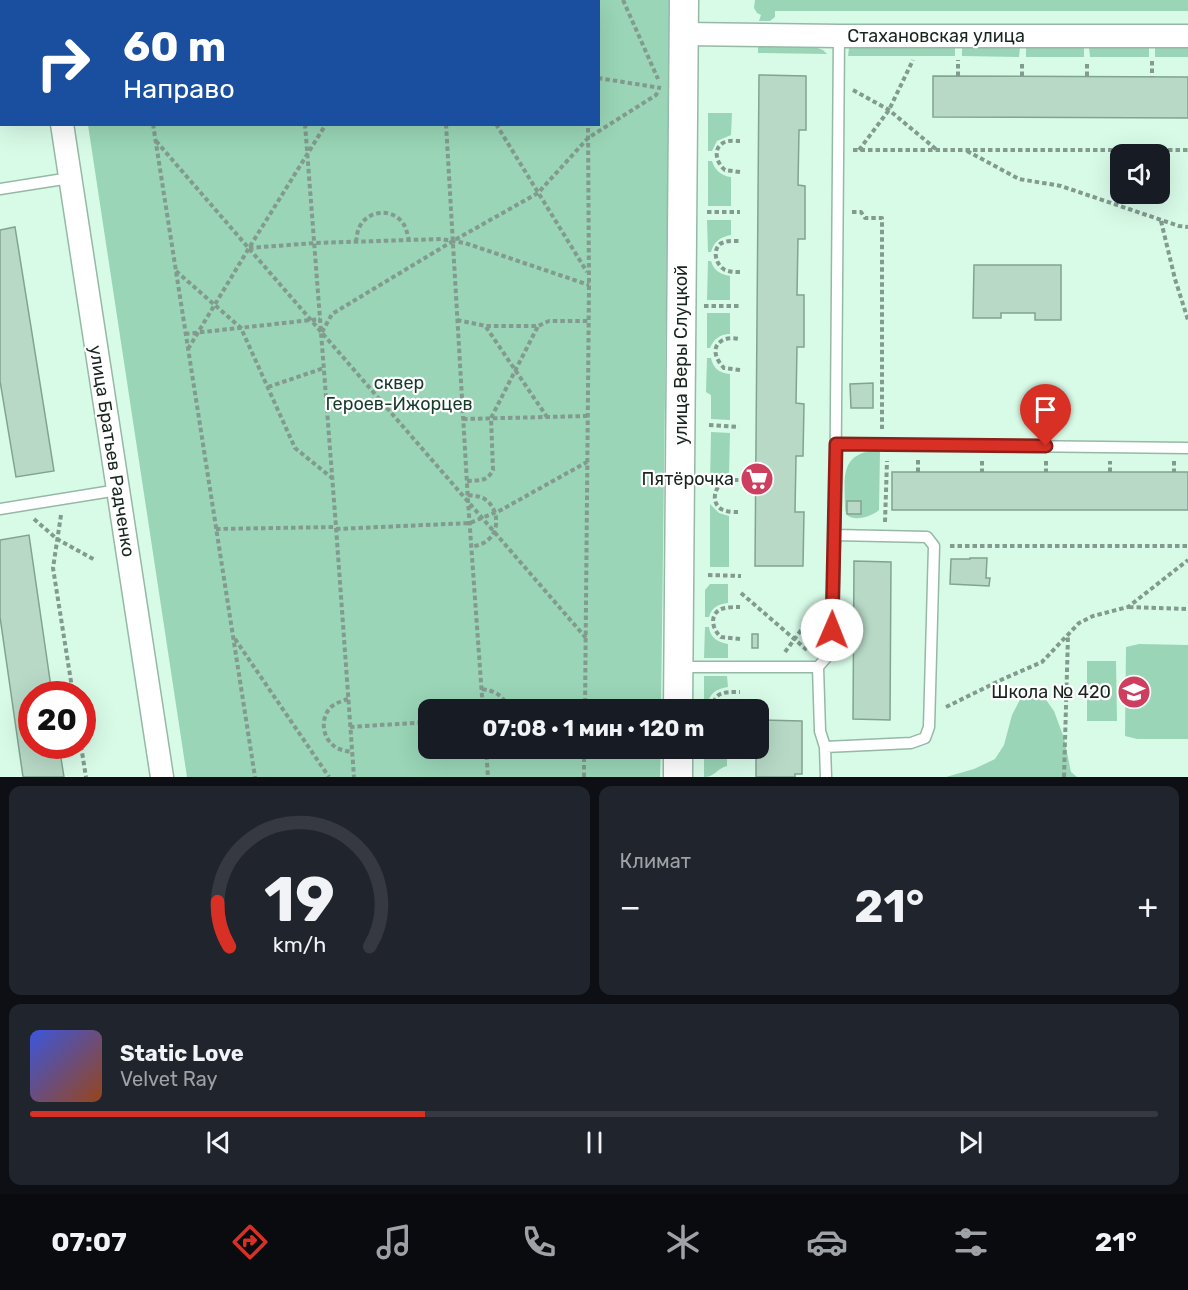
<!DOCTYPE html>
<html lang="ru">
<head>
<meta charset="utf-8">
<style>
	:root { --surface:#171b24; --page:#20242c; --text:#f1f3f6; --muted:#9ea1a6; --line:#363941; --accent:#d93025 }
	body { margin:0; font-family:Rubik,sans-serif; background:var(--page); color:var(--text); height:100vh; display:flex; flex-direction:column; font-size:22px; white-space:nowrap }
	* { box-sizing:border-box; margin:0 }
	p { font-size:20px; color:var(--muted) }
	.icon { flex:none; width:33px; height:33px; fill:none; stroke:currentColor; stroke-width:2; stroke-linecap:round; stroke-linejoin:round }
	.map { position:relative; height:777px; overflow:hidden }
	.details { display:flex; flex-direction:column; gap:9px; padding:9px; background:#0d0f14; flex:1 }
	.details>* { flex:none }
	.top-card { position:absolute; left:0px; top:0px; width:600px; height:126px; box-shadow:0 6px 24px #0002; background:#1a4fa0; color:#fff; overflow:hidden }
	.buttons { position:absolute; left:1110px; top:144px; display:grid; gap:12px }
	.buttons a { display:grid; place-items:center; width:60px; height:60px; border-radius:12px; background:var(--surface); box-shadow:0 6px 24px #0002; font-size:30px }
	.speed { position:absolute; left:18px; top:681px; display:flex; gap:12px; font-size:30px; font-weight:700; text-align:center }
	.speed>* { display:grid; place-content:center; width:78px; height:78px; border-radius:50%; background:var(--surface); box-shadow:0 6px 24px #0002; line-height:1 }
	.speed .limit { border:9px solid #d22; background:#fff; color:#111 }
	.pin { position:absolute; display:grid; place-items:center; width:51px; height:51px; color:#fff; margin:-62px -26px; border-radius:50% 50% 50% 0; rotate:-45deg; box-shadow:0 0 6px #0007 }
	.pin .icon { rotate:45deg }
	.me { position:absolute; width:66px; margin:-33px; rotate:1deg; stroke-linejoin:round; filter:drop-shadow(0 0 4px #0008) }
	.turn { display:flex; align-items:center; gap:21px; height:126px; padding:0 24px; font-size:27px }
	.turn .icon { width:78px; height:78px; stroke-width:2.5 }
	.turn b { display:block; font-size:42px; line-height:51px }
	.big { font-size:45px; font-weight:700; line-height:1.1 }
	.details .card { flex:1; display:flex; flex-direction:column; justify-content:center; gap:9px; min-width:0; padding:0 21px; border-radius:12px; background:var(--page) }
	.details .dial { align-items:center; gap:0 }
	.dial svg { height:156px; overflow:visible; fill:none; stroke:var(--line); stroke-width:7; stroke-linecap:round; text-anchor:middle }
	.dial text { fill:var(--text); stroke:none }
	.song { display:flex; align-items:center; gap:18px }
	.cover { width:72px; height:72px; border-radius:9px; background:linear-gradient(135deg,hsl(230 70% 55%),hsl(20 70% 35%)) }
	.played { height:6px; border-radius:3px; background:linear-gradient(90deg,var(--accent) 35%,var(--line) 35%) }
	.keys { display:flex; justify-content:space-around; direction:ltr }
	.heat { display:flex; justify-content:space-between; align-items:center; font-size:33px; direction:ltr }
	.details .tiles { flex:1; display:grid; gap:9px; grid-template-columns:1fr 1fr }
	.card:last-child { grid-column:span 2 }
	.trip { position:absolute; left:418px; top:699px; width:351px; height:60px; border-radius:12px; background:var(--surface); box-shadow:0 6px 24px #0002; font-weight:700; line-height:60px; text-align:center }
	.tab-bar { display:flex; height:96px; justify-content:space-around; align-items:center; background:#090b0e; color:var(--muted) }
	.tab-bar .icon { width:42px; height:42px }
	.tab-bar .active { color:var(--accent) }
	.tab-bar b { font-size:27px; color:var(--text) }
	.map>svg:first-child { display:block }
	.green { fill:#99d5b6 }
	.building { fill:#b7d9c6; stroke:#82a391; stroke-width:1.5 }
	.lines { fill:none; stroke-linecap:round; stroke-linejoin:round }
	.service-casing { stroke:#96b8a6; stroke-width:13 }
	.minor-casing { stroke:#96b8a6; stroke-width:25 }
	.tertiary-casing { stroke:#96b8a6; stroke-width:31 }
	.path { stroke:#829b8e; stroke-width:4; stroke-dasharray:4.5 3; stroke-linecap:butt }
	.service { stroke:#fff; stroke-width:10 }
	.minor { stroke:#fff; stroke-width:22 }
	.tertiary { stroke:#fff; stroke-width:28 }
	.route-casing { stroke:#8d1f18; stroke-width:15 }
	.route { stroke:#d93025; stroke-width:10 }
	.labels { text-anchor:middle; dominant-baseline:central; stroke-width:4.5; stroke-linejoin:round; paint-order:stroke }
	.street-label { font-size:18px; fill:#19261f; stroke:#fff }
	.park-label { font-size:18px; fill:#173b2a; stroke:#fff }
	.poi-label { font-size:18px; fill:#19261f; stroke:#fff; text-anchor:end }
</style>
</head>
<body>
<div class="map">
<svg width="1188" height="777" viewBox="0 0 1188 777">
	<rect width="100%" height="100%" fill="#d8fbe8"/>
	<!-- green -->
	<path class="green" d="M 70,0 L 670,0 L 661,709 L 429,710 L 429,748 L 661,749 L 660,777 L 187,777 L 88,125 L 598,124 L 598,2 L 70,2 Z
		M 755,0 L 1188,0 L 1188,11 L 775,11 L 775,17 L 770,21 L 759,21 L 761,15 L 757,13 L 754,8 Z
		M 758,46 L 815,47 L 823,50 L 827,54 L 758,53 Z
		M 853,47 L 955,47 L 955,56 L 848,56 L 849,48 Z
		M 962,47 L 1020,47 L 1019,57 L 962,56 Z
		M 1026,47 L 1084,47 L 1084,57 L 1026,57 Z
		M 1089,47 L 1149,47 L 1149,57 L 1090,57 Z
		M 1155,47 L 1188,47 L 1188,57 L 1155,57 Z
		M 708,113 L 732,113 L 731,135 L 717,141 L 712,151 L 708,151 Z
		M 708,161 L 712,161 C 715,170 721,176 731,177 L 731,206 L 708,206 Z
		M 707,220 L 731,220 L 731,235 C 721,237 714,241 711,252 L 708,252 Z
		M 708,261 L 711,261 C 714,271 720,274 730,276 L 730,300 L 707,300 Z
		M 707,313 L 730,313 L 730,334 C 720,334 714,339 710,348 L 707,348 Z
		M 707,358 L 711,358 C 713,368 719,373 730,374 L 730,420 L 711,419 L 711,395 L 706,392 Z
		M 711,432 L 730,433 L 729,475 L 717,478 L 710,485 Z
		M 880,450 L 879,510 C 873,516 855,522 847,515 C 846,514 846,512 845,510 C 845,478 838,452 880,450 Z
		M 710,504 L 719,513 L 729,516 L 729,567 L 710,567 Z
		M 710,584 L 728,584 L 728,603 C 718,604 712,607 709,617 L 705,617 L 705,590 Z
		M 705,627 L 709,627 C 710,638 718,642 728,644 L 728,658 L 704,658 Z
		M 1139,644 L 1188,645 L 1188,739 L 1137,739 L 1125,736 L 1126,647 Z
		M 1087,661 L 1116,661 L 1117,721 L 1087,721 Z
		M 704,676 L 727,676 L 728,687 C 717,689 711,692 708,702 L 704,702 Z
		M 1026,688 L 1039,690 L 1054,711 L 1064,738 L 1071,772 L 1077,777 L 946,777 L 974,769 L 995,759 L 1004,745 L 1012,715 Z
		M 704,755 L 727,755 L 727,766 C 716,769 715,777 704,777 Z"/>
	<!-- building -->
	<path class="building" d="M 759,75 L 806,76 L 806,130 L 799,130 L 798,185 L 805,186 L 805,239 L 798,239 L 797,295 L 804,295 L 804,347 L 797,347 L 796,403 L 804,404 L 803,456 L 796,456 L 795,512 L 804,512 L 803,566 L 755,566 Z
		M 933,76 L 1188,77 L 1188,118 L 933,117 Z
		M 15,227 L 54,471 L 16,477 L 0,381 L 0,230 Z
		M 974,265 L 1061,265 L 1061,320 L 1035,320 L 1035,313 L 1001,313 L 1001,318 L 973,318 Z
		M 873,383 L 873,408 L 851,408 L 850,384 Z
		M 892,472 L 1188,472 L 1188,510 L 892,510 Z
		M 847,501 L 861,501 L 861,514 L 847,514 Z
		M 29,535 L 52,694 L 32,694 L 32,746 L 59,746 L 64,777 L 23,777 L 0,617 L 0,540 Z
		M 970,558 L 987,558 L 986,578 L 990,578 L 989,586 L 950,584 L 951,559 L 970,559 Z
		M 854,561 L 891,562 L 890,720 L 853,719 Z
		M 752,634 L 758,634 L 758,648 L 752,648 Z
		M 759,720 L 802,721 L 802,774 L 795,774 L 795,777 L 756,777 L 756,748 L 759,748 Z"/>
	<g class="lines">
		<defs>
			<path id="service" d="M 0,189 L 70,178
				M 836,444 L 1188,448
				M 0,509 L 118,490
				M 679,667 L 818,667
				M 825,747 L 911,743 L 925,738 L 929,727 L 934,546 L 927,537 L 835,535 L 839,36
				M 826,777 L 825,747 L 820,731 L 818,667 L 832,651 L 835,535"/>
			<path id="minor" d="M 43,0 L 43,2
				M 684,34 L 839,36 L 1188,36
				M 62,124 L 162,777"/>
			<path id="tertiary" d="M 678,710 L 684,0
				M 678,777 L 678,748"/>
		</defs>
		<!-- service casing -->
		<use href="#service" class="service-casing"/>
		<!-- minor casing -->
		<use href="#minor" class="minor-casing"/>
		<!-- tertiary casing -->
		<use href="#tertiary" class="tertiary-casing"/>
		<!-- path -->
		<path class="path" d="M 134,0 L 135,2
			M 242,0 L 248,2
			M 296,0 L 297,2
			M 438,0 L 439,2
			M 623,0 L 658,79
			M 94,2 L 94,0
			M 404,2 L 405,0
			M 502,2 L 512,0
			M 589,2 L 589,0
			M 1152,61 L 1152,77
			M 958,76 L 958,60
			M 1022,76 L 1022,61
			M 1087,76 L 1087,61
			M 598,78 L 661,88
			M 853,90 L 889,110 L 937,150
			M 153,124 L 255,777
			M 305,124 L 336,527 L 354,777
			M 446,124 L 468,501 L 483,710
			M 496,124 L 587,272
			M 156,141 L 586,638
			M 853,150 L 1188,150
			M 859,150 L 889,110 L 913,60
			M 967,151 L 1019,179 L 1061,186 L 1179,226 L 1188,227
			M 740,172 L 725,170 C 716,163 712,147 725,142 C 730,140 736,141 740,141
			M 707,212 L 740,212
			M 852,212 L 861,212 L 865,218 L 882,218 L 882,429
			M 1161,221 L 1175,279 L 1188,320
			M 356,242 C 357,237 357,232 359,228 C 367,210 391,208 402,222 C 407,228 407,234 409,240
			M 249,248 L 315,243 L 441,239 L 465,243 L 589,285
			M 176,271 L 241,328 L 295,448 L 332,478
			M 740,272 C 735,272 730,272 725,270 C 716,265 712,251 720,244 C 726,240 734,241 740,241
			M 704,306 L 740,306
			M 457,320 L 486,326 L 538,326 L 549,321 L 588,321
			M 486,327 L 547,417
			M 322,332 L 332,314 L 453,241 L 538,193 L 588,138 L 656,95 L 658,92
			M 185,334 L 320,319
			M 188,349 L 249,248 L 326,124
			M 740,370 L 724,368 C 717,361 711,349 720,342 C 726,337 734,338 740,339
			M 268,387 L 324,368
			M 463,419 L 588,416
			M 709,425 L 739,427
			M 982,461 L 982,472
			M 1046,461 L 1046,472
			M 1174,461 L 1174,472
			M 918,472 L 918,460
			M 1110,472 L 1110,461
			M 467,481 C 480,480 487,482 493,470 L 491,418 L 538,326
			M 468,495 C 475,496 481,496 486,500 C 498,509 500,529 489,539 C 484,544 478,545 472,547
			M 738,512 C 734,512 728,512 723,510 C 711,505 713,487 724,482 C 728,480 734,480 739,480
			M 61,515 L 53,568 L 73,694
			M 34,519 L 57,539 L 95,560
			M 885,522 L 887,461
			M 216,529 L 336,527
			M 336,529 L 470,523 L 501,510 L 587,462
			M 950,546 L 1188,546
			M 708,575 L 741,576
			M 741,593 L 807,650
			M 1129,607 L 1188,609
			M 235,639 L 329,777
			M 740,639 L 721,637 C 713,630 709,617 719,610 C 725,607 734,607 740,607
			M 785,652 L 816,610
			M 482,689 C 496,691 504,696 509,710
			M 348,699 C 342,701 336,703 331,707 C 320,718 322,737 334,746 C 339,750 346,751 352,752
			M 946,707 L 1003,679 L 1042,662 L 1079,623 L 1093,616 L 1128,607 L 1188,560
			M 585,710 L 589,285 L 588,124
			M 713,710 C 713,691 725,692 740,692
			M 350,727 L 429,722
			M 81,746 L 86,777
			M 486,748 L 488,777
			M 584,777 L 584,748
			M 1064,777 L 1068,636"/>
		<!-- service -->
		<use href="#service" class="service"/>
		<!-- minor -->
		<use href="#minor" class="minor"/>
		<!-- tertiary -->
		<use href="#tertiary" class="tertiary"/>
	</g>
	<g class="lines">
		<defs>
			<path id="route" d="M 832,630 L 836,444 L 1046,446"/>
		</defs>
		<!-- route casing -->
		<use href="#route" class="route-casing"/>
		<!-- route -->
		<use href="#route" class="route"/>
	</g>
	<!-- icons -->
	<defs>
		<symbol id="supermarket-disc" viewBox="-11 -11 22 22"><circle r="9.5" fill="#ce3e5f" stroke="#fff"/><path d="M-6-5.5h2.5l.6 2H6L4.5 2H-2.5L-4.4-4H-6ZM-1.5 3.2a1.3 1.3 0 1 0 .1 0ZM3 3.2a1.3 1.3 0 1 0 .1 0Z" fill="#fff"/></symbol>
		<symbol id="school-disc" viewBox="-11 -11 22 22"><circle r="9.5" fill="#ce3e5f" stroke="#fff"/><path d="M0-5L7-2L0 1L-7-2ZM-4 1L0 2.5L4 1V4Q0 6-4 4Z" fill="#fff"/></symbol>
	</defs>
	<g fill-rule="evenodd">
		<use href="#supermarket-disc" x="738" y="460" width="38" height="38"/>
		<use href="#school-disc" x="1115" y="673" width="38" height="38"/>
	</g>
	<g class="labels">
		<!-- street labels -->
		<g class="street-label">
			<text x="936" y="36">Стахановская улица</text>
			<text transform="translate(681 355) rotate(-90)">улица Веры Слуцкой</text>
			<text transform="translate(112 451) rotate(81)">улица Братьев Радченко</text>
		</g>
		<!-- park labels -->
		<g class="park-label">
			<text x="399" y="383">сквер<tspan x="399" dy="21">Героев-Ижорцев</tspan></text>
		</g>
		<!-- poi labels -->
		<g class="poi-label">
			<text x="734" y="479">Пятёрочка</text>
			<text x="1111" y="692">Школа № 420</text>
		</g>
	</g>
</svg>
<div class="buttons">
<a><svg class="icon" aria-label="sound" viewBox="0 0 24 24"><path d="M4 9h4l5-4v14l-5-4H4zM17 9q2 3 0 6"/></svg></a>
</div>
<div class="speed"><div class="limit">20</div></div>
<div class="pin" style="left:1046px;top:446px;background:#d93025"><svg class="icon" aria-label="arrive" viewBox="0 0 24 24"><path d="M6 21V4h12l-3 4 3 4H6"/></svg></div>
<svg class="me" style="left:832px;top:630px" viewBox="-20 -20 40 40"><circle r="19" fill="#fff"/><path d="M0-13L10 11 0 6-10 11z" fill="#d93025"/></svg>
<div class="trip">07:08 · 1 мин · 120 m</div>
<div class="top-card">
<div class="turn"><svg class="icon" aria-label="right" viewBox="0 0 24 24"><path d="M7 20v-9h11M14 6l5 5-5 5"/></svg><div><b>60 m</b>Направо</div></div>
</div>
</div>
<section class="details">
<div class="tiles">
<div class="card dial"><svg viewBox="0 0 100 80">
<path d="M14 69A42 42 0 1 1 86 69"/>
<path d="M14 69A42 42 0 0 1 8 46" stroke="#d93025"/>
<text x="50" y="56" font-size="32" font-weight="700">19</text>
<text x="50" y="72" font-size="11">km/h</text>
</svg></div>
<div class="card"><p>Климат</p>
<div class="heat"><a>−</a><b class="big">21°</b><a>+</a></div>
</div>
<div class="card">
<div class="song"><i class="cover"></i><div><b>Static Love</b><p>Velvet Ray</p></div></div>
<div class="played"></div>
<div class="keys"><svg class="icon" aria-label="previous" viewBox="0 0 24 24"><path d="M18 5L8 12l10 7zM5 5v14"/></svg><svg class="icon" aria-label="pause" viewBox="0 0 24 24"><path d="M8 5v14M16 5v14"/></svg><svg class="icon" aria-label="next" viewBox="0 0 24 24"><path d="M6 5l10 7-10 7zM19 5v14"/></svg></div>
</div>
</div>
</section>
<nav class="tab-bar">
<b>07:07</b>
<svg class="icon active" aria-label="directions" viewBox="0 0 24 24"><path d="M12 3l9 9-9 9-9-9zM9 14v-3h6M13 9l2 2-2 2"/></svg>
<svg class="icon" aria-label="music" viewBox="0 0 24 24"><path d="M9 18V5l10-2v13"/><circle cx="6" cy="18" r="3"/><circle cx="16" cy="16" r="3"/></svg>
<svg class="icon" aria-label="phone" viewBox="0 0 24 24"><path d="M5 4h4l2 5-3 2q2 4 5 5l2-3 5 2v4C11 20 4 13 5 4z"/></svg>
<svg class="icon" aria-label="climate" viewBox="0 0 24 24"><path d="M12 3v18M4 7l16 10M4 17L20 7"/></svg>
<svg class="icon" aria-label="car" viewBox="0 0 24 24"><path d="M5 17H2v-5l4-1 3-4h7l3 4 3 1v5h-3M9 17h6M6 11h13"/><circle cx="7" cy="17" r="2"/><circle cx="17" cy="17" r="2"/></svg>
<svg class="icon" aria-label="filters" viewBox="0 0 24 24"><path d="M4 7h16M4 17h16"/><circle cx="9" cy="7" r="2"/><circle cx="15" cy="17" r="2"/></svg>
<b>21°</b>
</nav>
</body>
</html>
